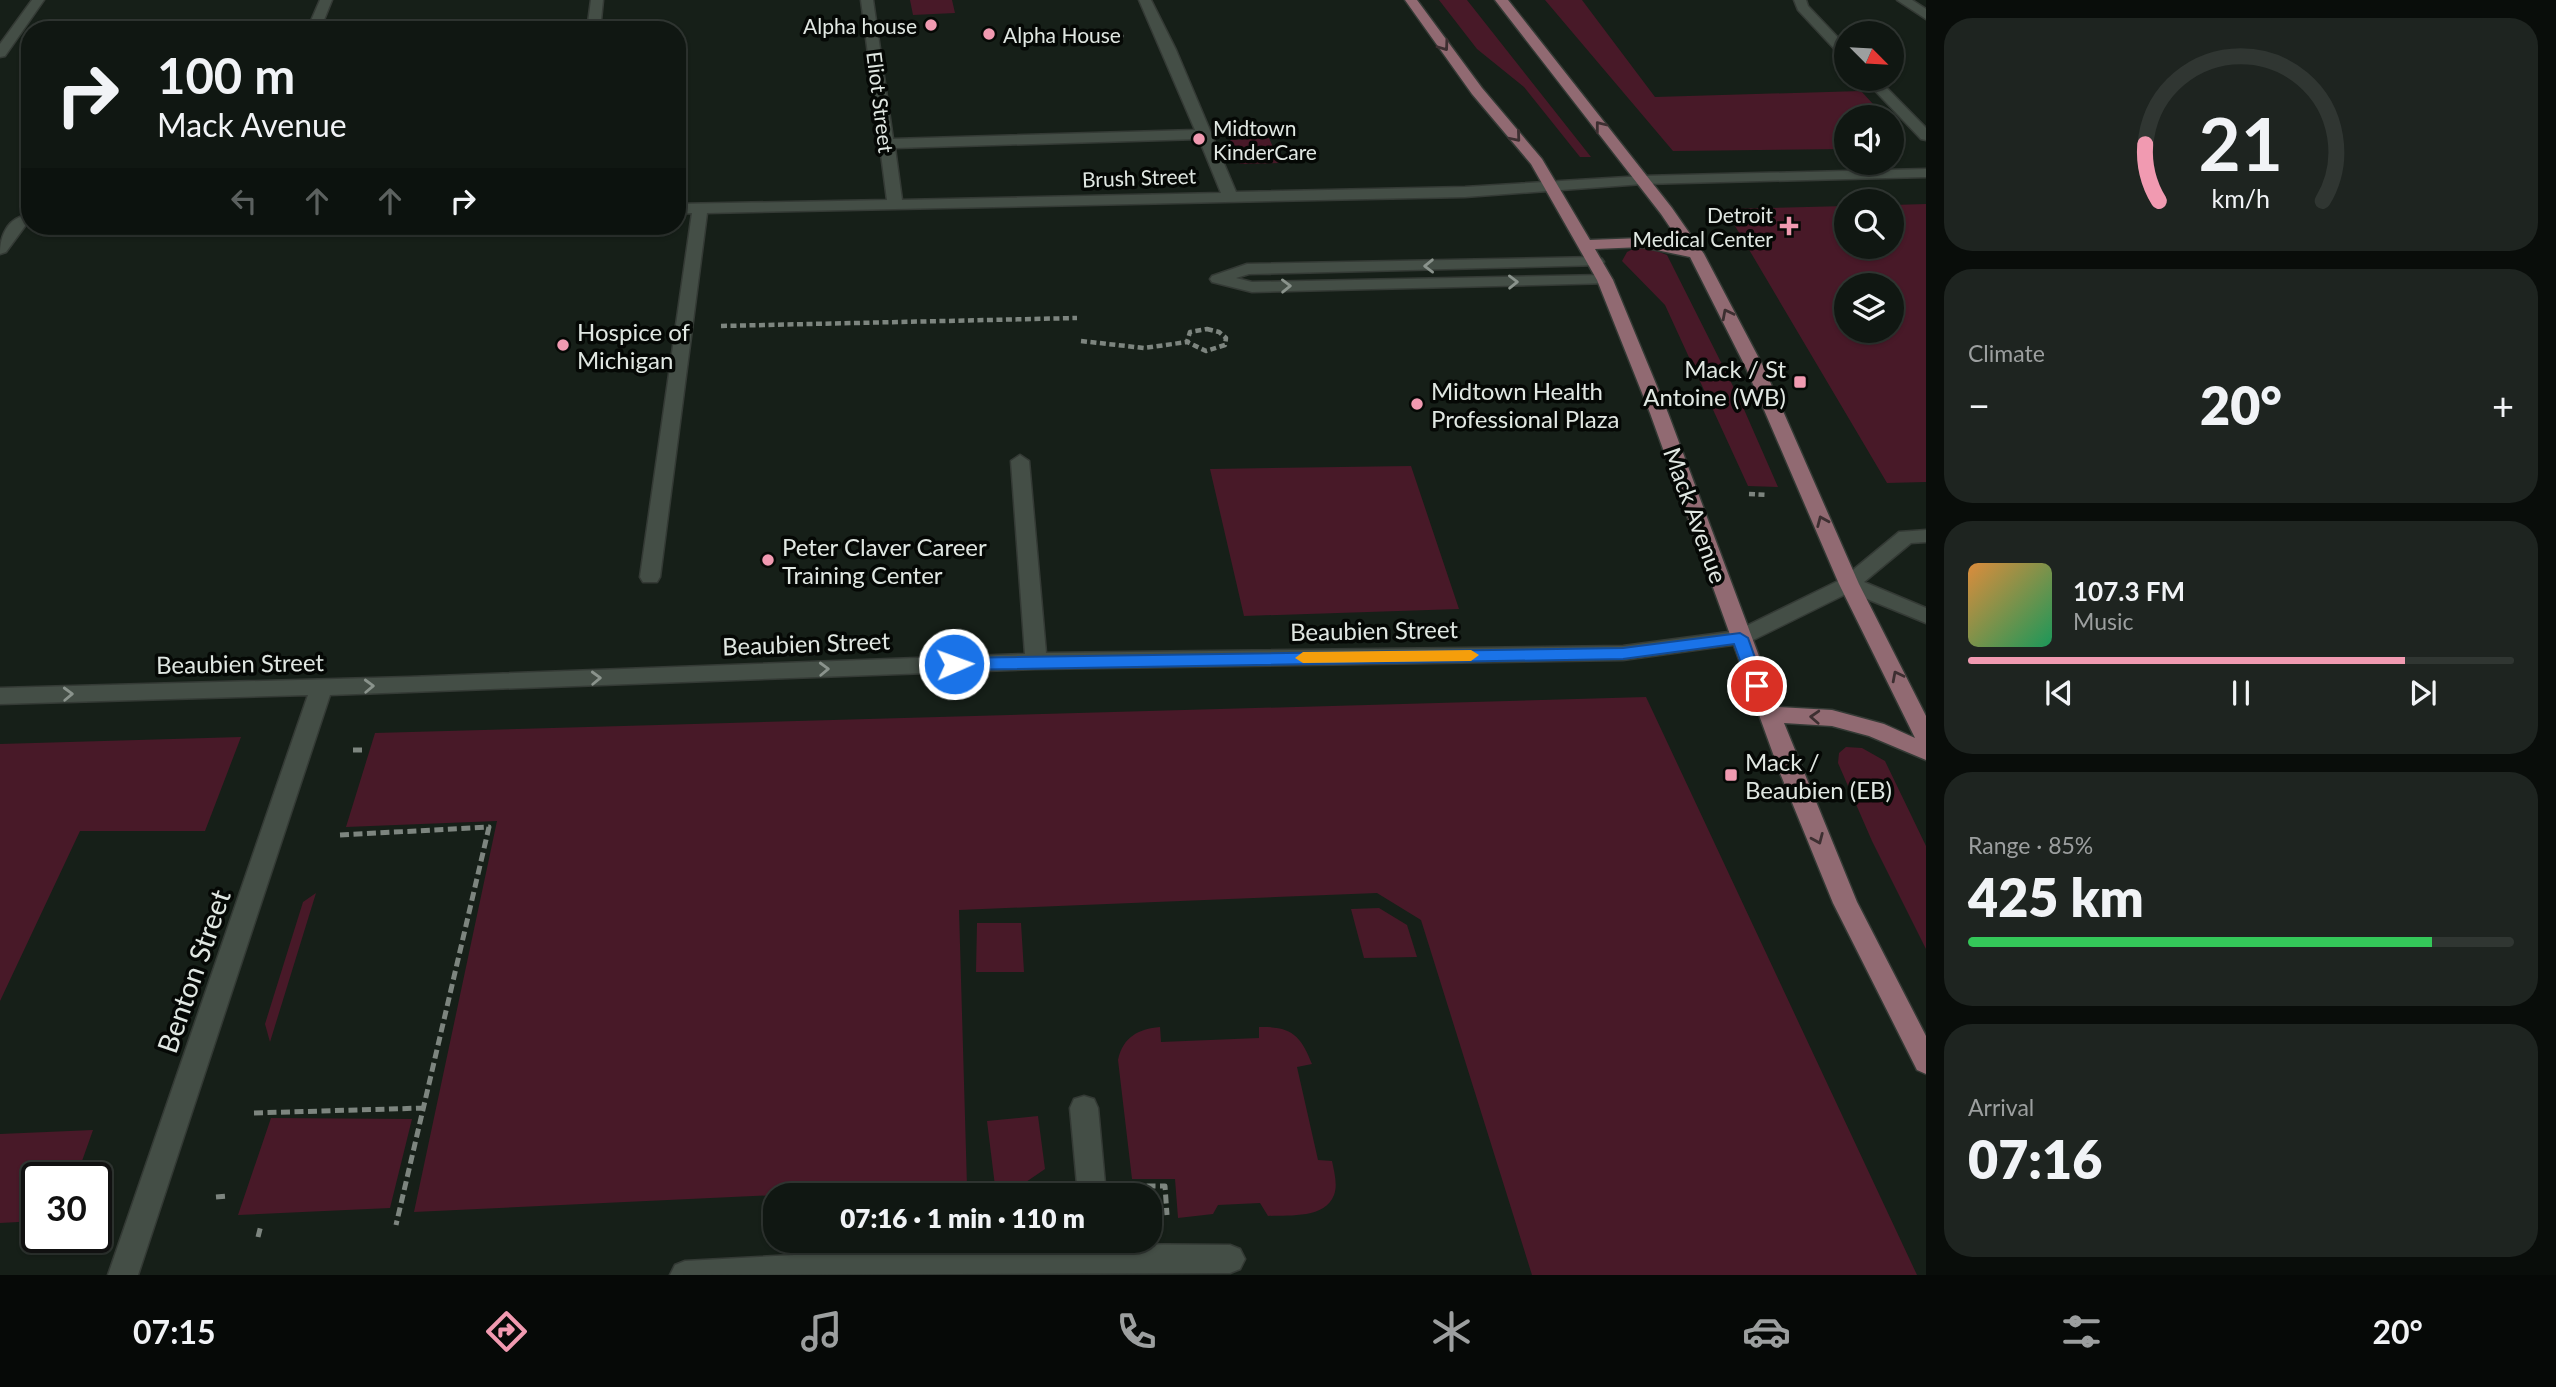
<!DOCTYPE html>
<html lang="en">
<head>
<meta charset="utf-8">
<style>
	:root { --surface:#101712; --page:#1e2420; --text:#f1f3f6; --muted:#9c9f9f; --line:#303632; --accent:#f19ab1 }
	body { margin:0; font-family:Lato,sans-serif; background:var(--page); color:var(--text); height:100vh; display:flex; flex-direction:column; font-size:26px; white-space:nowrap }
	* { box-sizing:border-box; margin:0 }
	p { font-size:23px; color:var(--muted) }
	.icon { flex:none; width:38px; height:38px; fill:none; stroke:currentColor; stroke-width:2; stroke-linecap:round; stroke-linejoin:round }
	.map { position:relative; flex:1; overflow:hidden }
	.side { display:flex; flex-direction:column; gap:18px; padding:18px; background:#090d0a; width:630px }
	.side>* { flex:none }
	.banner { position:absolute; left:21px; top:21px; width:665px; height:214px; border-radius:28px; box-shadow:0 2px 5px #0004,0 0 0 2px var(--line); background:#101712; color:var(--text); overflow:hidden }
	.needle { width:46px; rotate:114deg }
	.controls { position:absolute; left:1834px; top:21px; display:grid; gap:14px }
	.controls a { display:grid; place-items:center; width:70px; height:70px; border-radius:50%; background:var(--surface); box-shadow:0 2px 5px #0004,0 0 0 2px var(--line); font-size:35px }
	.speed { position:absolute; left:21px; top:1162px; display:flex; gap:14px; font-size:35px; font-weight:700; text-align:center }
	.speed>* { display:grid; place-content:center; width:91px; height:91px; border-radius:50%; background:var(--surface); box-shadow:0 2px 5px #0004,0 0 0 2px var(--line); line-height:1 }
	.speed .limit { border:4px solid #111; border-radius:10px; background:#fff; color:#111 }
	.pin { position:absolute; display:grid; place-items:center; width:60px; height:60px; color:#fff; margin:-30px; border:4px solid #fff; border-radius:50%; box-shadow:0 2px 7px #0007 }
	.me { position:absolute; width:77px; margin:-38px; rotate:88deg; stroke-linejoin:round; filter:drop-shadow(0 0 5px #0008) }
	.turn { display:flex; align-items:center; gap:24px; height:147px; padding:0 21px; font-size:32px }
	.turn .icon { width:91px; height:91px; stroke-width:2.5 }
	.turn b { display:block; font-size:49px; line-height:60px }
	.lanes { display:flex; align-items:center; height:66px; padding:0 21px; background:#0003; justify-content:center; gap:35px; direction:ltr }
	.lanes .off { opacity:.35 }
	.big { font-size:52px; font-weight:800; line-height:1.1 }
	.side .tile { flex:1; display:flex; flex-direction:column; justify-content:center; gap:10px; min-width:0; padding:0 24px; border-radius:28px; background:var(--page) }
	.side .dial { align-items:center; gap:0 }
	.dial svg { height:182px; overflow:visible; fill:none; stroke:var(--line); stroke-width:7; stroke-linecap:round; text-anchor:middle }
	.dial text { fill:var(--text); stroke:none }
	.song { display:flex; align-items:center; gap:21px }
	.cover { width:84px; height:84px; border-radius:10px; background:linear-gradient(135deg,hsl(30 70% 55%),hsl(150 70% 35%)) }
	.played { height:7px; border-radius:4px; background:linear-gradient(90deg,var(--accent) 80%,var(--line) 80%) }
	.keys { display:flex; justify-content:space-around; direction:ltr }
	.heat { display:flex; justify-content:space-between; align-items:center; font-size:38px; direction:ltr }
	.charge { height:10px; border-radius:5px; background:linear-gradient(90deg,#34c759 85%,var(--line) 0) }
	.trip { position:absolute; left:763px; top:1183px; width:399px; height:70px; border-radius:28px; background:var(--surface); box-shadow:0 2px 5px #0004,0 0 0 2px var(--line); font-weight:800; line-height:70px; text-align:center }
	.tab-bar { display:flex; height:112px; justify-content:space-around; align-items:center; background:#060907; color:var(--muted) }
	.tab-bar .icon { width:49px; height:49px }
	.tab-bar .selected { color:var(--accent) }
	.tab-bar b { font-size:32px; color:var(--text) }
	main { display:flex; flex:1; min-height:0 }
	.map>svg:first-child { display:block }
	.green { fill:#481928; fill-rule:evenodd }
	.lines { fill:none; stroke-linecap:round; stroke-linejoin:round }
	.minor-casing { stroke:#343a35; stroke-width:3 }
	.major-casing { stroke:#343a35; stroke-width:3 }
	.path-far2 { stroke:#7d857f; stroke-width:2.5; stroke-dasharray:5 2.5; stroke-linecap:butt }
	.path-far1 { stroke:#7d857f; stroke-width:4.5; stroke-dasharray:6 3.5; stroke-linecap:butt }
	.path { stroke:#7d857f; stroke-width:5; stroke-dasharray:9 4.5; stroke-linecap:butt }
	.minor { fill:#444e46; fill-rule:evenodd }
	.major { fill:#916a72; fill-rule:evenodd }
	.oneway { stroke:#3d2f31 }
	.oneway2 { stroke:#8a938c }
	.route { fill:#1a73e8; stroke:#114b97; stroke-width:2 }
	.slow { fill:#f59e0b }
	.poi-dot { fill:#f19ab1; stroke:#050805; stroke-width:2.5 }
	.labels { text-anchor:middle; dominant-baseline:central; stroke-width:7; stroke-linejoin:round; paint-order:stroke }
	.far-poi-label { font-size:21px; fill:#e0e7e2; stroke:#050805; text-anchor:end }
	.far-street-label { font-size:21px; fill:#e0e7e2; stroke:#050805 }
	.poi-label { font-size:24px; fill:#e0e7e2; stroke:#050805; text-anchor:start }
	.street-label { font-size:24px; fill:#e0e7e2; stroke:#050805 }
	.near-street-label { font-size:28px; fill:#e0e7e2; stroke:#050805 }
</style>
</head>
<body>
<main>
<div class="map">
<svg width="1926" height="1275" viewBox="0 0 1926 1275">
	<rect width="100%" height="100%" fill="#161f18"/>
	<!-- green -->
	<path class="green" d="M 910,0 L 952,0 L 955,13 L 913,15 Z
		M 1439,0 L 1467,0 L 1591,157 L 1580,157 L 1524,87 L 1477,49 Z
		M 1545,0 L 1582,0 L 1655,97 L 1861,91 L 1885,117 L 1846,117 L 1846,149 L 1673,151 Z
		M 1269,138 L 1280,163 L 1240,164 L 1230,140 Z
		M 1926,204 L 1926,482 L 1887,483 L 1725,209 L 1846,206 L 1846,247 L 1892,247 L 1892,205 ZM 1846,285 L 1892,285 L 1892,331 L 1846,331 Z
		M 1635,248 L 1649,248 L 1667,255 L 1739,398 L 1778,487 L 1748,486 L 1665,305 L 1622,261 L 1627,252 Z
		M 1411,466 L 1459,609 L 1244,616 L 1210,469 Z
		M 1646,697 L 1917,1275 L 1532,1275 L 1421,920 L 1377,893 L 959,910 L 967,1186 L 414,1212 L 497,821 L 346,827 L 375,733 Z
		M 241,737 L 205,831 L 80,831 L 0,1001 L 0,744 Z
		M 1846,747 L 1862,748 L 1885,761 L 1926,846 L 1926,949 L 1872,841 L 1838,763 L 1839,753 Z
		M 316,893 L 270,1042 L 265,1024 L 303,902 Z
		M 1379,908 L 1407,925 L 1417,957 L 1364,958 L 1351,909 Z
		M 977,923 L 1021,923 L 1024,972 L 976,972 Z
		M 1160,1027 L 1161,1042 L 1259,1038 L 1259,1027 C 1292,1026 1301,1036 1312,1064 L 1297,1067 L 1318,1160 L 1332,1161 C 1334,1171 1338,1185 1334,1195 C 1325,1219 1288,1215 1268,1216 L 1260,1203 L 1218,1205 L 1213,1214 L 1178,1218 L 1175,1179 L 1132,1179 L 1118,1060 C 1123,1037 1138,1029 1160,1027 Z
		M 1038,1116 L 1045,1169 L 1026,1182 L 995,1186 L 987,1121 Z
		M 271,1118 L 412,1119 L 390,1208 L 238,1215 Z
		M 93,1130 L 76,1178 L 37,1178 L 37,1221 L 0,1223 L 0,1134 Z"/>
	<g class="lines">
		<defs>
			<path id="minor" d="M 32,0 L 44,0 L 5,56 L 0,57 L 0,44 Z
				M 320,0 L 332,0 L 320,30 L 307,30 Z
				M 591,0 L 603,0 L 600,30 L 587,30 Z
				M 861,0 L 873,0 L 893,139 L 1195,130 L 1139,0 L 1151,0 L 1176,50 L 1236,192 L 1465,187 L 1643,176 L 1926,169 L 1926,177 L 1643,184 L 1465,197 L 707,213 L 660,577 L 657,582 L 643,582 L 640,577 L 692,213 L 677,214 L 677,204 L 887,200 ZM 1199,139 L 1221,193 L 902,200 L 895,148 Z
				M 1794,0 L 1806,0 L 1808,6 L 1846,46 L 1846,57 L 1841,56 L 1798,10 Z
				M 1897,0 L 1912,0 L 1926,9 L 1926,19 Z
				M 1864,79 L 1878,79 L 1926,128 L 1926,140 L 1921,139 Z
				M 20,217 L 28,222 L 6,252 L 0,254 C 0,239 5,223 20,217 Z
				M 1596,257 L 1602,259 L 1604,262 L 1602,265 L 1249,274 L 1236,278 L 1252,282 L 1605,275 L 1611,277 L 1613,280 L 1611,283 L 1252,292 L 1212,282 L 1210,279 L 1212,276 L 1247,264 Z
				M 1020,455 L 1029,461 L 1046,653 L 1623,646 L 1736,631 L 1842,579 L 1899,532 L 1926,530 L 1926,542 L 1911,543 L 1864,582 L 1926,608 L 1926,623 L 1850,592 L 1747,643 L 1623,660 L 1036,669 L 330,695 L 138,1275 L 108,1275 L 308,695 L 0,704 L 0,688 L 409,677 L 1025,654 L 1011,461 Z
				M 1084,1096 L 1094,1099 L 1098,1108 L 1106,1195 L 1078,1195 L 1070,1108 L 1074,1099 Z
				M 1102,1244 L 1230,1245 L 1240,1249 L 1245,1259 L 1240,1269 L 1230,1273 L 670,1275 L 675,1265 L 685,1261 L 867,1251 Z"/>
			<path id="major" d="M 1405,0 L 1417,0 L 1482,88 L 1542,159 L 1590,240 L 1642,238 L 1682,245 L 1661,214 L 1495,0 L 1508,0 L 1672,208 L 1704,254 L 1764,368 L 1859,584 L 1926,716 L 1926,760 L 1869,736 L 1832,726 L 1784,723 L 1857,902 L 1926,1036 L 1926,1074 L 1917,1070 L 1833,903 L 1780,773 L 1650,413 L 1597,280 L 1531,164 L 1472,94 ZM 1642,247 L 1690,257 L 1746,368 L 1839,584 L 1915,738 L 1884,724 L 1832,710 L 1778,707 L 1668,413 L 1613,280 L 1595,249 Z"/>
		</defs>
		<!-- minor casing -->
		<use href="#minor" class="minor-casing"/>
		<!-- major casing -->
		<use href="#major" class="major-casing"/>
		<!-- path-far2 -->
		<path class="path-far2" d="M 1038,41 L 1124,36"/>
		<!-- path-far1 -->
		<path class="path-far1" d="M 721,326 L 1077,318
			M 1207,329 L 1219,332 L 1226,338 L 1225,345 L 1206,351 L 1187,342 L 1190,332 Z
			M 1081,341 L 1144,348 L 1187,342
			M 1749,494 L 1768,495"/>
		<!-- path -->
		<path class="path" d="M 353,750 L 365,750
			M 340,835 L 489,827 L 396,1225
			M 254,1113 L 424,1108
			M 1133,1186 L 1165,1186 L 1167,1215
			M 216,1197 L 228,1196
			M 54,1237 L 54,1242
			M 258,1237 L 261,1225"/>
		<!-- minor -->
		<use href="#minor" class="minor"/>
		<!-- major -->
		<use href="#major" class="major"/>
	</g>
	<!-- one-way arrows -->
	<defs><path id="oneway-chevron" d="M-2-3.5L2.5 0L-2 3.5" fill="none" stroke-width="1.6" stroke-linecap="round" stroke-linejoin="round" transform="scale(1.75)"/></defs>
	<g class="oneway">
		<use href="#oneway-chevron" transform="translate(1444 46) rotate(54)"/>
		<use href="#oneway-chevron" transform="translate(1600 126) rotate(-128)"/>
		<use href="#oneway-chevron" transform="translate(1516 137) rotate(50)"/>
		<use href="#oneway-chevron" transform="translate(1727 314) rotate(-117)"/>
		<use href="#oneway-chevron" transform="translate(1822 521) rotate(-113)"/>
		<use href="#oneway-chevron" transform="translate(1897 676) rotate(-117)"/>
		<use href="#oneway-chevron" transform="translate(1815 717) rotate(-177)"/>
		<use href="#oneway-chevron" transform="translate(1818 839) rotate(67)"/>
	</g>
	<g class="oneway2">
		<use href="#oneway-chevron" transform="translate(1429 266) rotate(179)"/>
		<use href="#oneway-chevron" transform="translate(1513 282) rotate(-1)"/>
		<use href="#oneway-chevron" transform="translate(1286 286) rotate(-1)"/>
		<use href="#oneway-chevron" transform="translate(824 669) rotate(-2)"/>
		<use href="#oneway-chevron" transform="translate(596 678) rotate(-2)"/>
		<use href="#oneway-chevron" transform="translate(369 686) rotate(-2)"/>
		<use href="#oneway-chevron" transform="translate(68 694) rotate(-2)"/>
	</g>
	<!-- route -->
	<path class="route" d="M 1740,633 L 1748,638 L 1765,686 L 1763,690 L 1751,690 L 1734,644 L 1623,659 L 954,670 L 946,664 L 954,658 L 1623,648 Z"/>
	<!-- slow -->
	<path class="slow" d="M 1471,650 L 1479,655 L 1471,661 L 1303,663 L 1295,658 L 1303,652 Z"/>
	<!-- markers -->
	<g class="poi-dot">
		<circle cx="931" cy="25" r="7"/>
		<circle cx="989" cy="34" r="7"/>
		<circle cx="1199" cy="139" r="7"/>
		<path d="M1785.5 215.5h7v7h7v7h-7v7h-7v-7h-7v-7h7z"/>
		<circle cx="563" cy="345" r="7"/>
		<rect x="1793" y="375" width="14" height="14" rx="3.5"/>
		<circle cx="1417" cy="404" r="7"/>
		<circle cx="768" cy="560" r="7"/>
		<rect x="1724" y="768" width="14" height="14" rx="3.5"/>
	</g>
	<g class="labels">
		<!-- far-poi labels -->
		<g class="far-poi-label">
			<text x="917" y="25">Alpha house</text>
			<text x="1003" y="34" text-anchor="start">Alpha House</text>
			<text x="1213" y="127" text-anchor="start">Midtown<tspan x="1213" dy="24">KinderCare</tspan></text>
			<text x="1773" y="214">Detroit<tspan x="1773" dy="24">Medical Center</tspan></text>
		</g>
		<!-- far-street labels -->
		<g class="far-street-label">
			<text transform="translate(881 102) rotate(83)">Eliot Street</text>
			<text transform="translate(1139 177) rotate(-2)">Brush Street</text>
		</g>
		<!-- poi labels -->
		<g class="poi-label">
			<text x="577" y="331">Hospice of<tspan x="577" dy="28">Michigan</tspan></text>
			<text x="1786" y="368" text-anchor="end">Mack / St<tspan x="1786" dy="28">Antoine (WB)</tspan></text>
			<text x="1431" y="390">Midtown Health<tspan x="1431" dy="28">Professional Plaza</tspan></text>
			<text x="782" y="546">Peter Claver Career<tspan x="782" dy="28">Training Center</tspan></text>
			<text x="1745" y="761">Mack /<tspan x="1745" dy="28">Beaubien (EB)</tspan></text>
		</g>
		<!-- street labels -->
		<g class="street-label">
			<text transform="translate(1696 515) rotate(70)">Mack Avenue</text>
			<text transform="translate(1374 630) rotate(-1)">Beaubien Street</text>
			<text transform="translate(806 643) rotate(-2)">Beaubien Street</text>
			<text transform="translate(240 663) rotate(-1)">Beaubien Street</text>
		</g>
		<!-- near-street labels -->
		<g class="near-street-label">
			<text transform="translate(193 971) rotate(-71)">Benton Street</text>
		</g>
	</g>
</svg>
<div class="controls">
<a><svg class="needle" viewBox="-14 -14 28 28"><path d="M0-13l5 13h-10z" fill="#e53935"/><path d="M0 13l5-13h-10z" fill="#9c9f9f"/></svg></a>
<a><svg class="icon" aria-label="sound" viewBox="0 0 24 24"><path d="M4 9h4l5-4v14l-5-4H4zM17 9q2 3 0 6"/></svg></a>
<a><svg class="icon" aria-label="search" viewBox="0 0 24 24"><circle cx="10" cy="10" r="6"/><path d="M15 15l6 6"/></svg></a>
<a><svg class="icon" aria-label="layers" viewBox="0 0 24 24"><path d="M12 4l9 5-9 5-9-5zM3 14l9 5 9-5"/></svg></a>
</div>
<div class="speed"><div class="limit">30</div></div>
<div class="pin" style="left:1757px;top:686px;background:#d93025"><svg class="icon" aria-label="arrive" viewBox="0 0 24 24"><path d="M6 21V4h12l-3 4 3 4H6"/></svg></div>
<svg class="me" style="left:954px;top:664px" viewBox="-20 -20 40 40"><circle r="17" fill="#1a73e8" stroke="#fff" stroke-width="3"/><path d="M0-11L8 9 0 5-8 9z" fill="#fff"/></svg>
<div class="trip">07:16 · 1 min · 110 m</div>
<div class="banner">
<div class="turn"><svg class="icon" aria-label="right" viewBox="0 0 24 24"><path d="M7 20v-9h11M14 6l5 5-5 5"/></svg><div><b>100 m</b>Mack Avenue</div></div>
<div class="lanes"><svg class="icon off" aria-label="left" viewBox="0 0 24 24"><path d="M17 20v-9H6M10 6l-5 5 5 5"/></svg><svg class="icon off" aria-label="ahead" viewBox="0 0 24 24"><path d="M12 20V5M6 11l6-6 6 6"/></svg><svg class="icon off" aria-label="ahead" viewBox="0 0 24 24"><path d="M12 20V5M6 11l6-6 6 6"/></svg><svg class="icon" aria-label="right" viewBox="0 0 24 24"><path d="M7 20v-9h11M14 6l5 5-5 5"/></svg></div>
</div>
</div>
<section class="side">
<div class="tile dial"><svg viewBox="0 0 100 80">
<path d="M14 69A42 42 0 1 1 86 69"/>
<path d="M14 69A42 42 0 0 1 8 44" stroke="#f19ab1"/>
<text x="50" y="56" font-size="32" font-weight="700">21</text>
<text x="50" y="72" font-size="11">km/h</text>
</svg></div>
<div class="tile"><p>Climate</p>
<div class="heat"><a>−</a><b class="big">20°</b><a>+</a></div>
</div>
<div class="tile">
<div class="song"><i class="cover"></i><div><b>107.3 FM</b><p>Music</p></div></div>
<div class="played"></div>
<div class="keys"><svg class="icon" aria-label="previous" viewBox="0 0 24 24"><path d="M18 5L8 12l10 7zM5 5v14"/></svg><svg class="icon" aria-label="pause" viewBox="0 0 24 24"><path d="M8 5v14M16 5v14"/></svg><svg class="icon" aria-label="next" viewBox="0 0 24 24"><path d="M6 5l10 7-10 7zM19 5v14"/></svg></div>
</div>
<div class="tile"><p>Range · 85%</p><b class="big">425 km</b><div class="charge"></div></div>
<div class="tile"><p>Arrival</p><b class="big">07:16</b></div>
</section>
</main>
<nav class="tab-bar">
<b>07:15</b>
<svg class="icon selected" aria-label="directions" viewBox="0 0 24 24"><path d="M12 3l9 9-9 9-9-9zM9 14v-3h6M13 9l2 2-2 2"/></svg>
<svg class="icon" aria-label="music" viewBox="0 0 24 24"><path d="M9 18V5l10-2v13"/><circle cx="6" cy="18" r="3"/><circle cx="16" cy="16" r="3"/></svg>
<svg class="icon" aria-label="phone" viewBox="0 0 24 24"><path d="M5 4h4l2 5-3 2q2 4 5 5l2-3 5 2v4C11 20 4 13 5 4z"/></svg>
<svg class="icon" aria-label="climate" viewBox="0 0 24 24"><path d="M12 3v18M4 7l16 10M4 17L20 7"/></svg>
<svg class="icon" aria-label="car" viewBox="0 0 24 24"><path d="M5 17H2v-5l4-1 3-4h7l3 4 3 1v5h-3M9 17h6M6 11h13"/><circle cx="7" cy="17" r="2"/><circle cx="17" cy="17" r="2"/></svg>
<svg class="icon" aria-label="filters" viewBox="0 0 24 24"><path d="M4 7h16M4 17h16"/><circle cx="9" cy="7" r="2"/><circle cx="15" cy="17" r="2"/></svg>
<b>20°</b>
</nav>
</body>
</html>
